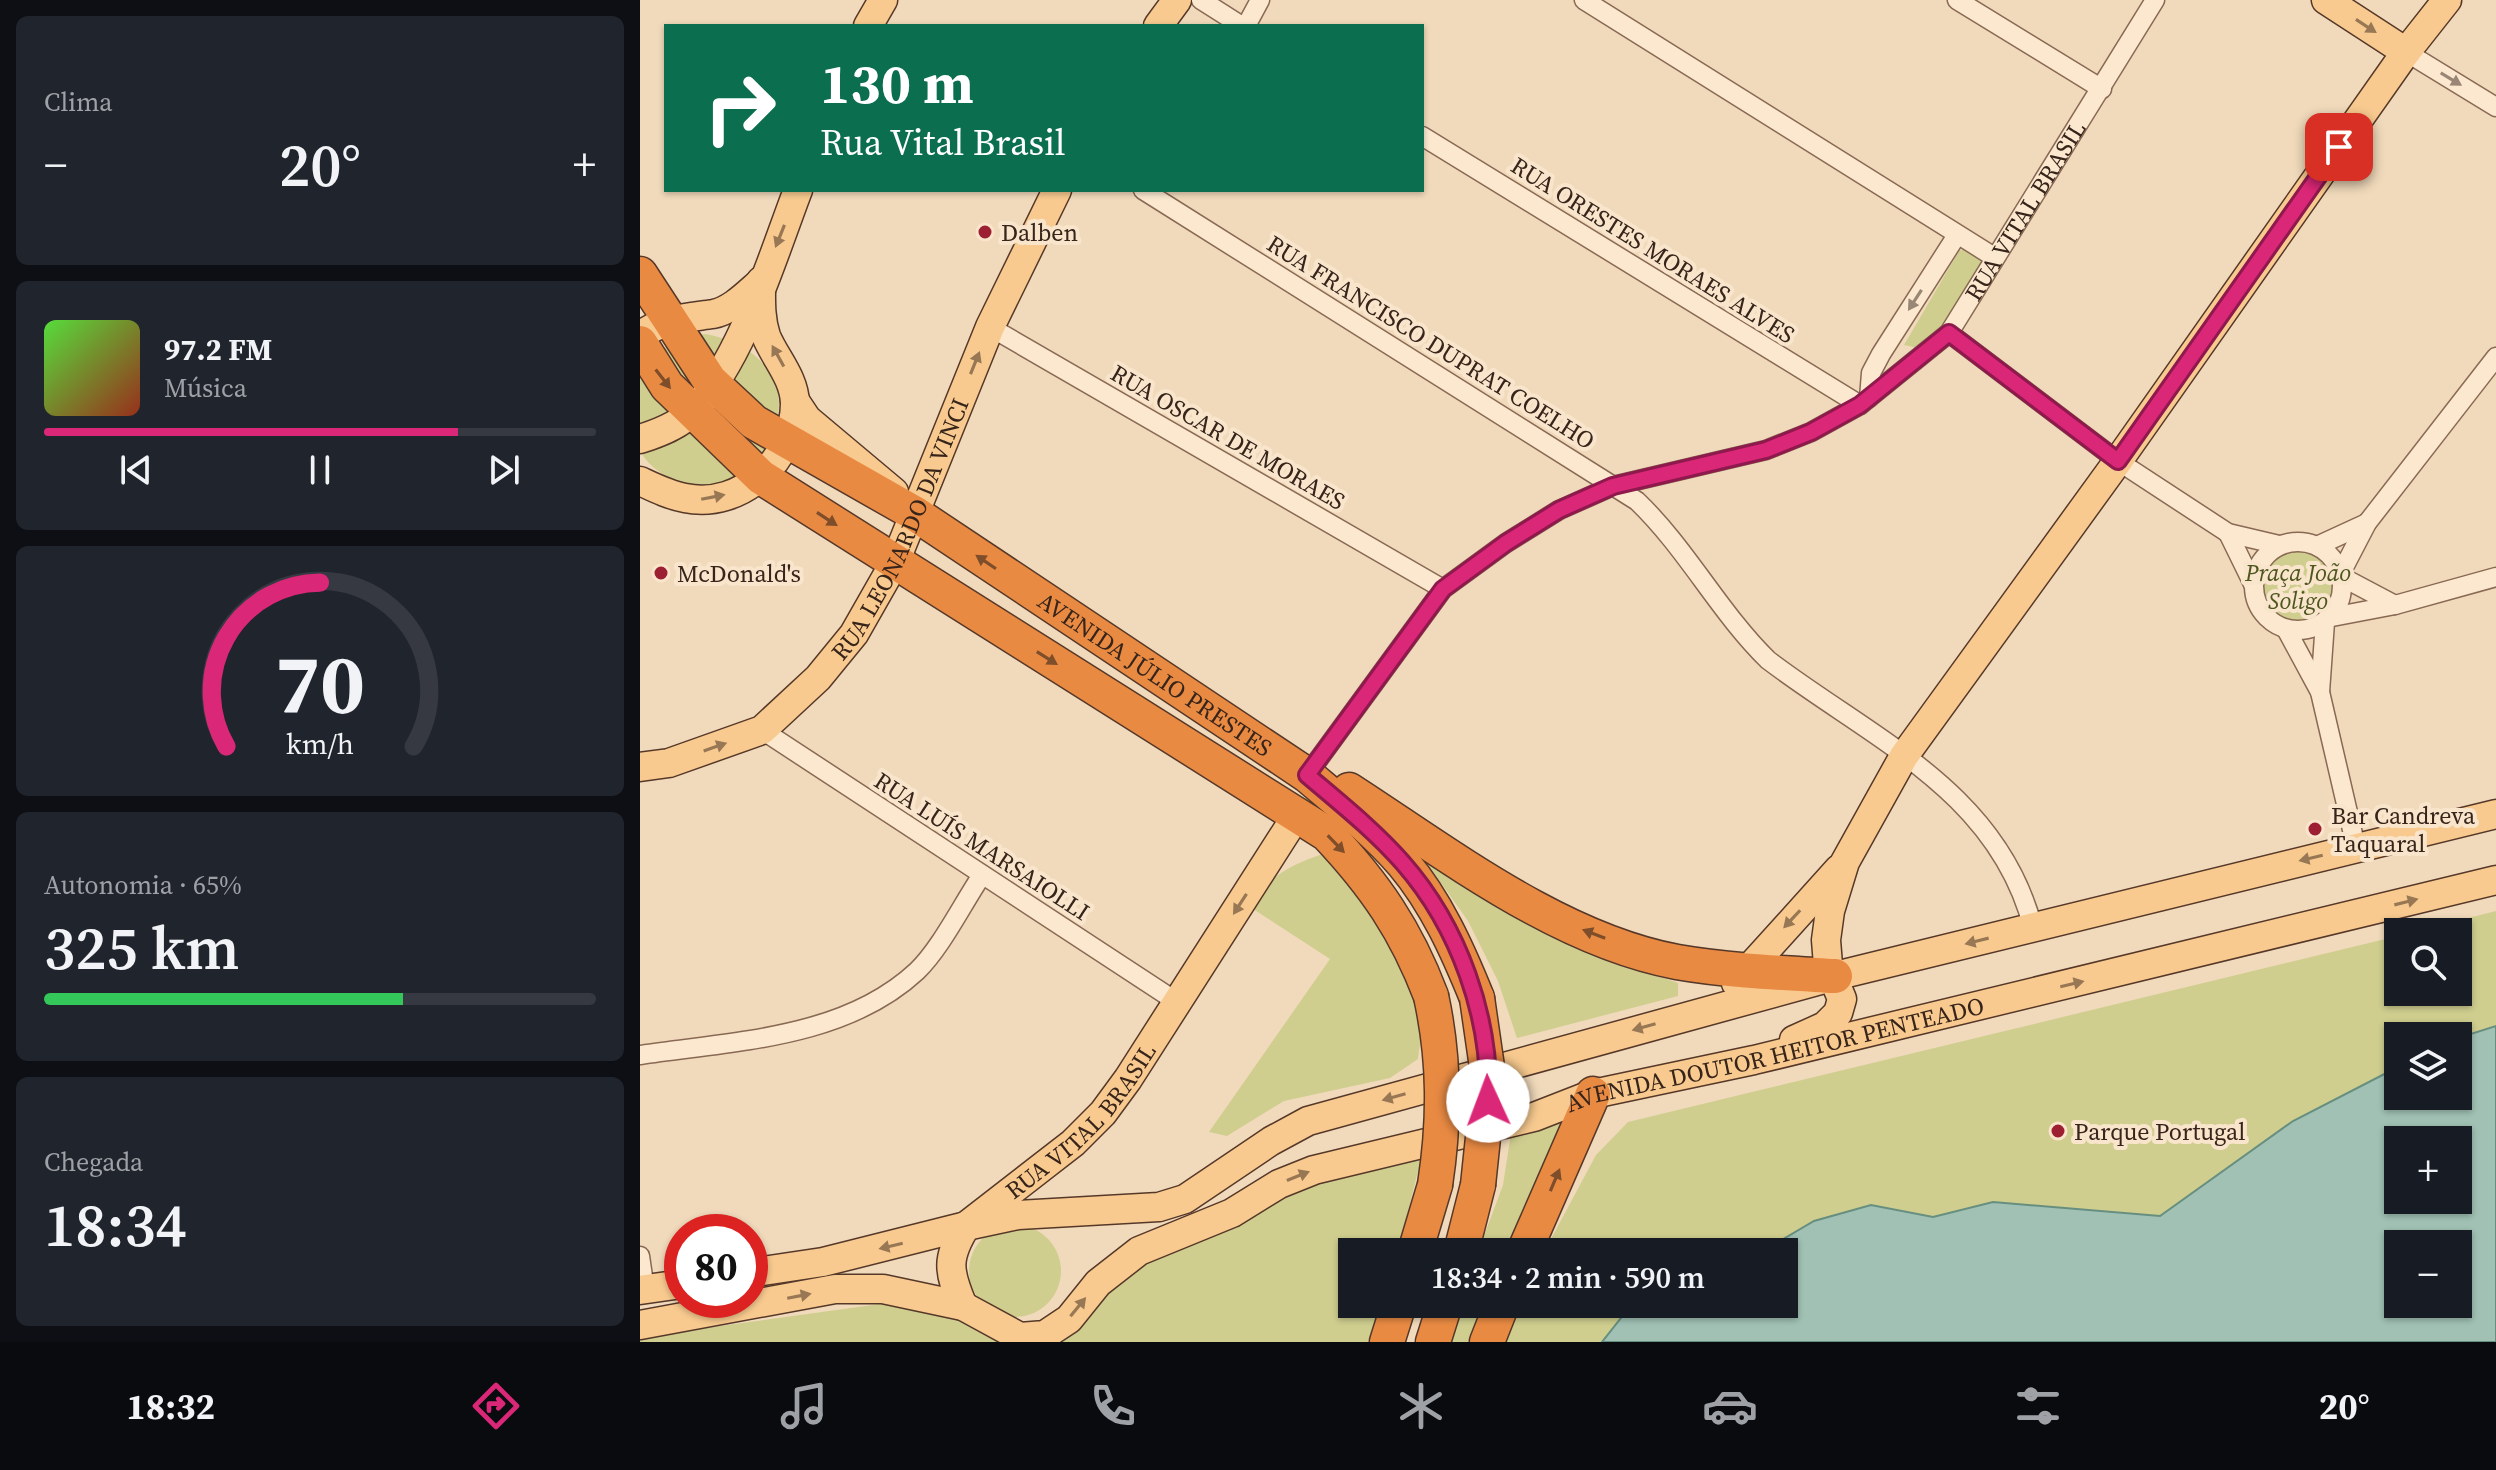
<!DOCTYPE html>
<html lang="pt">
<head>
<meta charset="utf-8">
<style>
	:root { --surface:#171b24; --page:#20242c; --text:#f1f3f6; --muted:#9ea1a6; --line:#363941; --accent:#db2777 }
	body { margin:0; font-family:"Source Serif 4",serif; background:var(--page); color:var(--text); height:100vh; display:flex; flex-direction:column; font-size:30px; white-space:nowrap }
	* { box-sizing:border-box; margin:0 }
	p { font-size:26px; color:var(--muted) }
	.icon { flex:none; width:44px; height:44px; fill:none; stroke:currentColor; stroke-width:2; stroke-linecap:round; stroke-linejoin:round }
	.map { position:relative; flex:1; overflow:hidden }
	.sheet { display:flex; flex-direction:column; gap:16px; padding:16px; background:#0d0f14; width:640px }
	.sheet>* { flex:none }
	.guide { position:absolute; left:24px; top:24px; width:760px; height:168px; border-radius:0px; box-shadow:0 2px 6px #0004; background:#0b6e4f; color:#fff; overflow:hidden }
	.tools { position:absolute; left:1744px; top:918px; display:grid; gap:16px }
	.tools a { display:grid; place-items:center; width:88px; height:88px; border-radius:0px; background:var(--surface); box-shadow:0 2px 6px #0004; font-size:40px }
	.speed { position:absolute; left:24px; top:1214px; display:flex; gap:16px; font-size:40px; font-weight:700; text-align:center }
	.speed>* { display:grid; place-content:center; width:104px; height:104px; border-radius:50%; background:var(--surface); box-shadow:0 2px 6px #0004; line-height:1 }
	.speed .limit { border:12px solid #d22; background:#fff; color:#111 }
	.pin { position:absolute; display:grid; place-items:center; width:68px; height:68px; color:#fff; margin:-34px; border-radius:16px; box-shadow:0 4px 12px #0006 }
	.me { position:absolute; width:88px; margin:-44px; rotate:358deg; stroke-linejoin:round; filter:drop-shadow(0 0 6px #0008) }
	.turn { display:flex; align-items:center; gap:28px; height:168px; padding:0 24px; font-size:36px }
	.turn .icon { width:104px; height:104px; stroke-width:2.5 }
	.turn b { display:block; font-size:56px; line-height:68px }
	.big { font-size:60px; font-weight:600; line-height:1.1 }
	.sheet .tile { flex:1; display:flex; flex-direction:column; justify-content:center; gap:12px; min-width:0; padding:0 28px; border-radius:12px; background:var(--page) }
	.sheet .dial { align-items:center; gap:0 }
	.dial svg { height:208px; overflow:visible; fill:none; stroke:var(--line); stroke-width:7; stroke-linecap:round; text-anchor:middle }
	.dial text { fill:var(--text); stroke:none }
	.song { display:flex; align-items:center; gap:24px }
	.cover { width:96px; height:96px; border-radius:12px; background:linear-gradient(135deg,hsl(110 70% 55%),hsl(10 70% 35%)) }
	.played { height:8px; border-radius:4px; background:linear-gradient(90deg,var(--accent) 75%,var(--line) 75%) }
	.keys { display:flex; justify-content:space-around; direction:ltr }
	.heat { display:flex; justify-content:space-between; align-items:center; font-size:44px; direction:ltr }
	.charge { height:12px; border-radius:6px; background:linear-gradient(90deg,#34c759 65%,var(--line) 0) }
	.trip { position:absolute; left:698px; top:1238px; width:460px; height:80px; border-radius:0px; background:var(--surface); box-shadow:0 2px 6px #0004; font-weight:600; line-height:80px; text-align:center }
	.dock { display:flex; height:128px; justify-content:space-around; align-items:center; background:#090b0e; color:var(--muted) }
	.dock .icon { width:56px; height:56px }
	.dock .selected { color:var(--accent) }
	.dock b { font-size:36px; color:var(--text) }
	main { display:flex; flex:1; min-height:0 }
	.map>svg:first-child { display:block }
	.green { fill:#cfce8f; fill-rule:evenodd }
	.water { fill:#a0c1b3; stroke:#678f80; stroke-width:2; fill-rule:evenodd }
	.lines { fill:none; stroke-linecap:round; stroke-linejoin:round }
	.street-casing { stroke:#896954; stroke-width:21 }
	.primary-casing { stroke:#563829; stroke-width:31 }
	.highway-casing { stroke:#563829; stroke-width:37 }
	.street { stroke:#fbe8cf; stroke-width:18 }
	.primary { stroke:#f8ca8f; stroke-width:28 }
	.highway { stroke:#e98a43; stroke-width:34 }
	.highway-bridge-casing { stroke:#563829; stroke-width:37; stroke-linecap:butt }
	.highway-bridge { stroke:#e98a43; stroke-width:34 }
	.oneway { fill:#987754 }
	.oneway2 { fill:#998674 }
	.oneway3 { fill:#7e4d2a }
	.route-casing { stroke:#8e194d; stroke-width:20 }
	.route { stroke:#db2777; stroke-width:14 }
	.poi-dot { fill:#9c2031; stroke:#f8e5cb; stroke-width:3 }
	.labels { text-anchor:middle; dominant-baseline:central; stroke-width:8; stroke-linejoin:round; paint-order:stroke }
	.street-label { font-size:24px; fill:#37241a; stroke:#f8e5cb }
	.poi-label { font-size:24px; fill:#37241a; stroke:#f8e5cb; text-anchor:start }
	.park-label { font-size:24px; font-style:italic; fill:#4e551f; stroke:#f8e5cb }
</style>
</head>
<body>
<main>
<section class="sheet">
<div class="tile"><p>Clima</p>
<div class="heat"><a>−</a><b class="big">20°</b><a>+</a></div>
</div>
<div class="tile">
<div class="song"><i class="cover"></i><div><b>97.2 FM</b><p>Música</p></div></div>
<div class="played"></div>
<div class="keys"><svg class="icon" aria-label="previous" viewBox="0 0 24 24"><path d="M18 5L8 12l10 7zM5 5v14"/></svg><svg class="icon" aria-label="pause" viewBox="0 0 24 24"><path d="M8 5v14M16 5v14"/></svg><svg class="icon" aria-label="next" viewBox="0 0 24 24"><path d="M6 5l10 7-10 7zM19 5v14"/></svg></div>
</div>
<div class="tile dial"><svg viewBox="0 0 100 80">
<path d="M14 69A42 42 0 1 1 86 69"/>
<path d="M14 69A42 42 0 0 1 50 6" stroke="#db2777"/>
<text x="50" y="56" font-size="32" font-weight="700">70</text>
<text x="50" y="72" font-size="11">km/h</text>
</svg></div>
<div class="tile"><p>Autonomia · 65%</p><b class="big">325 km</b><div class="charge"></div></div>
<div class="tile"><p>Chegada</p><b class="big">18:34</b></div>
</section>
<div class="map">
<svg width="1856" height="1342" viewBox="0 0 1856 1342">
	<rect width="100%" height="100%" fill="#f1dabb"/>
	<!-- green -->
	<path class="green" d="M 1326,248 L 1346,261 L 1303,330 L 1278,348 L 1264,345 L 1319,251 Z
		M 66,334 C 116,344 154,379 133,433 C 130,441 127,454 121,461 C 90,499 24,492 0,451 L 0,369 C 21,347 36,338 66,334 Z
		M1622 587a36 36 0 1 1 72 0a36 36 0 1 1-72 0Z
		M 777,849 L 858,905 L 937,949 L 1038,983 L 1038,996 L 877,1038 L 858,981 L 828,921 Z
		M 685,853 C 726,895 771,963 781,1022 C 783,1033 779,1047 778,1059 L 750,1078 L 644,1101 L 587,1136 L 569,1132 L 690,959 L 607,905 C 632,875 648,866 685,853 Z
		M 1856,911 L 1856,1342 L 864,1342 L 880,1304 L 1144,1304 L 1144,1252 L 904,1252 L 956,1155 L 988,1122 L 1758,936 L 1758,992 L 1818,992 L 1818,932 L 1773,932 ZM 1758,1036 L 1818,1036 L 1818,1096 L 1758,1096 ZM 1758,1140 L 1818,1140 L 1818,1200 L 1758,1200 ZM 1758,1244 L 1818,1244 L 1818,1304 L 1758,1304 Z
		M 928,1118 L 872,1252 L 838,1252 L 863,1185 L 872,1127 Z
		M 782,1155 L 758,1252 L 712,1252 L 712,1304 L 742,1304 L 731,1342 L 410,1342 L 495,1266 L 674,1182 Z
		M329 1271a46 46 0 1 1 92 0a46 46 0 1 1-92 0Z
		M 269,1300 L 306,1310 L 364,1342 L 0,1342 L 0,1337 Z
		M 822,1304 L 849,1304 L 832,1342 L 810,1342 Z"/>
	<!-- water -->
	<path class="water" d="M 1856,1026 L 1856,1342 L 962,1342 L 992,1304 L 1144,1304 L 1144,1252 L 1121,1252 L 1174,1221 L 1231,1205 L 1293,1217 L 1353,1202 L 1520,1216 L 1653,1121 L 1758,1067 L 1758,1096 L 1818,1096 L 1818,1038 ZM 1758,1140 L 1818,1140 L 1818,1200 L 1758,1200 ZM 1758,1244 L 1818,1244 L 1818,1304 L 1758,1304 Z"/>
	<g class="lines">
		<defs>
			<g id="street">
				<path d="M 561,0 L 602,26"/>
				<path d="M 944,0 L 1354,257"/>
				<path d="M 1317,0 L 1462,89"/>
				<path d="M 606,26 L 620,0"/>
				<path d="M 1766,52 L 1856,107"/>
				<path d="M 782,136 L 1220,405"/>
				<path d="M 503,190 L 997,501 C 1047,549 1079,612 1128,660 C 1232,739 1358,791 1393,928"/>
				<path d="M 350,327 L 803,589"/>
				<path d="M 1309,333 L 1478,461 L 1588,533 L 1639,545"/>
				<path d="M 1229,398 L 1231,373 L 1241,354 L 1317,235"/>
				<path d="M 1588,533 L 1613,584"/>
				<circle cx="1658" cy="586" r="44"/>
				<path d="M 1677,546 L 1727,523"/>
				<path d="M 1701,573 L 1727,523 L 1856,357"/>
				<path d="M 1702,577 L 1755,605"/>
				<path d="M 1692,617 L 1755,605 L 1856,577"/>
				<path d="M 1646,629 L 1680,692 L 1716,847"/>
				<path d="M 1680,692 L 1685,622"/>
				<path d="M 122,730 L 537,1002"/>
				<path id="s1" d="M 667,775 L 803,589 L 866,543 L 919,510 L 973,486 L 1126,450 L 1171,432 L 1220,405 L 1309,333 L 1515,0"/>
				<path d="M 0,1055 C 93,1041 204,1039 277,971 C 301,948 323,903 342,875"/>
				<path d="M 0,1256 L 5,1290"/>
			</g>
			<g id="primary">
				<path d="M 1686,0 L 1766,52"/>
				<path d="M 228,26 L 243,0"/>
				<path d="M 518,26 L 537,0"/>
				<path d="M 0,336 C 24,318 44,318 73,314 C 91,311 107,294 121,282"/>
				<path d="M 155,401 L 167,419 L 254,492"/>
				<path d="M 0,439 C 19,433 40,425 53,411 C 103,357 132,258 158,190"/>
				<path d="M 0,481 C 15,488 29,495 45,498 C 102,510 155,458 155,403 C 154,377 135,358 126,336 C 120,318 121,300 121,281"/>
				<path id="s2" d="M 0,767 L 29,763 L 122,730 L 178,678 L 214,634 L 255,562 L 350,327 L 417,190"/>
				<path d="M 1096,983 L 1199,869"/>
				<path d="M 1154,1040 L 1185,1026 L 1198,1013 L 1202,999 L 1188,965 L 1186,940 L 1190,911 L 1205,862 L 1264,756 L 1478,461 L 1766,52 L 1807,0"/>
				<path d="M 326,1226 L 378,1215 L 519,1207 L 545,1199 L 631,1141 L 668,1121 L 1195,976 L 1856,814"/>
				<path id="s3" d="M 110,1273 L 183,1262 L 326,1226 L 433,1143 L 463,1113 L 488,1079 L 657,815"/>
				<path d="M 0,1290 L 42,1284"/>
				<path d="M 323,1306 C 308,1271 306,1258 326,1226"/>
				<path id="s4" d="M 0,1325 L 195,1289 L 243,1289 L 323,1306 L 380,1337 L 405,1335 L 429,1319 L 458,1283 L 499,1251 L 592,1213 L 639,1184 L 674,1170 L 894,1117 L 953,1094 L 1114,1060 L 1856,880"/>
			</g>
			<g id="highway">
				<path id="s5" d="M 0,274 L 70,381 L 114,422 L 274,513 L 667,775 C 700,803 735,831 763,863 C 796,902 818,951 837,998"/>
				<path d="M 0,343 L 27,386 L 121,477 L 687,834 C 735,885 766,930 791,996"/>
				<path d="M 709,790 C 808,854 919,940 1037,962 C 1089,971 1142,973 1195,976"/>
				<path d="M 775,1252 L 795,1185"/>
				<path d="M 821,1252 L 838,1185"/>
				<path d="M 884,1252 L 953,1094"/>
				<path d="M 747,1342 L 759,1304"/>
				<path d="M 793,1342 L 805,1304"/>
				<path d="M 847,1342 L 862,1304"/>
			</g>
		</defs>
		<!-- street casing -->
		<use href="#street" class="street-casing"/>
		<!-- primary casing -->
		<use href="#primary" class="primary-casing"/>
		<!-- highway casing -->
		<use href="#highway" class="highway-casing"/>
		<!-- street -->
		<use href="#street" class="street"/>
		<!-- primary -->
		<use href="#primary" class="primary"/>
		<!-- highway -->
		<use href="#highway" class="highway"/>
		<defs>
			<path id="highway-bridge" d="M 791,996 C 805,1060 805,1120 795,1185
				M 837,998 L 849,1081 L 838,1185"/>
		</defs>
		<!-- highway-bridge casing -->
		<use href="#highway-bridge" class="highway-bridge-casing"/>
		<!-- highway-bridge -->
		<use href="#highway-bridge" class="highway-bridge"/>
	</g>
	<!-- one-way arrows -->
	<defs><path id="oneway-solid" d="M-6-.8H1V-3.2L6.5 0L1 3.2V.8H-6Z" transform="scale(2)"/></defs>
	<g class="oneway">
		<use href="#oneway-solid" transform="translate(1726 26) rotate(33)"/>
		<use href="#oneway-solid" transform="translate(140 236) rotate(112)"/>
		<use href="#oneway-solid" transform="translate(138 356) rotate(-119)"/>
		<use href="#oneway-solid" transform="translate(335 363) rotate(-68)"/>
		<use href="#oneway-solid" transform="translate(73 497) rotate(-11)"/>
		<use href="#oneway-solid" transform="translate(75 747) rotate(-19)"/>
		<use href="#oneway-solid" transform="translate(1671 858) rotate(167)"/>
		<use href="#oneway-solid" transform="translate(1766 902) rotate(-14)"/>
		<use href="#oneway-solid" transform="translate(600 904) rotate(123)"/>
		<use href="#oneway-solid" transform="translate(1152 919) rotate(133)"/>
		<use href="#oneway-solid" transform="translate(1337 941) rotate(166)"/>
		<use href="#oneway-solid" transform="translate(1432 984) rotate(-13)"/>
		<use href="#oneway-solid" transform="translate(1004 1027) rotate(164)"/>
		<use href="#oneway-solid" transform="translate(754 1097) rotate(164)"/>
		<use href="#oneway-solid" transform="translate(658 1176) rotate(-22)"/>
		<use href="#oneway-solid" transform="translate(251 1246) rotate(167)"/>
		<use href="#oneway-solid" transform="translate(159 1296) rotate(-11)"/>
		<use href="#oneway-solid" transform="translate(438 1307) rotate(-51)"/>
	</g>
	<g class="oneway2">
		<use href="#oneway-solid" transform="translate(1811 79) rotate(31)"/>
		<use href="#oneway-solid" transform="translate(1275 300) rotate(123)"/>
	</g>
	<g class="oneway3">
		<use href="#oneway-solid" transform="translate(23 379) rotate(52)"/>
		<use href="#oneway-solid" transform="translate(187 519) rotate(33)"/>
		<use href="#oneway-solid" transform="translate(346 562) rotate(-146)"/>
		<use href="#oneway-solid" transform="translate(407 658) rotate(32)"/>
		<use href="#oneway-solid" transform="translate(696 844) rotate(46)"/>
		<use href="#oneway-solid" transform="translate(954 934) rotate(-159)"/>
		<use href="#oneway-solid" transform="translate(915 1180) rotate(-67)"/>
	</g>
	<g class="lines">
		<defs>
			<path id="route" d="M 848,1101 C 851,1017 819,927 763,863 C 735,831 700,803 667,775 L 803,589 L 866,543 L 919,510 L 973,486 L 1126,450 L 1171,432 L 1220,405 L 1309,333 L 1478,461 L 1699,147"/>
		</defs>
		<!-- route casing -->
		<use href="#route" class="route-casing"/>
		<!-- route -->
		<use href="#route" class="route"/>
	</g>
	<!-- markers -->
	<g class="poi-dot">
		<circle cx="345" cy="232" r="8"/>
		<circle cx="21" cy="573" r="8"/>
		<circle cx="1675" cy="829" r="8"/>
		<circle cx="1418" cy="1131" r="8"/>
	</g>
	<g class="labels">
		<!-- street labels -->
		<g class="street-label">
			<text stroke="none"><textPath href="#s1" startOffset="950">RUA VITAL BRASIL</textPath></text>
			<text transform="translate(1013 250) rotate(32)">RUA ORESTES MORAES ALVES</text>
			<text transform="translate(791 342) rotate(32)">RUA FRANCISCO DUPRAT COELHO</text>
			<text transform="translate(588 437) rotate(30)">RUA OSCAR DE MORAES</text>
			<text stroke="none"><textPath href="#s2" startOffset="376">RUA LEONARDO DA VINCI</textPath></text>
			<text stroke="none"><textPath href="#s5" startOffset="662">AVENIDA JÚLIO PRESTES</textPath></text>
			<text transform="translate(342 846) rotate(33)">RUA LUÍS MARSAIOLLI</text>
			<text stroke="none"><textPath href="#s4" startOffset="1214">AVENIDA DOUTOR HEITOR PENTEADO</textPath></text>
			<text stroke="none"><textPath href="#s3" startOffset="378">RUA VITAL BRASIL</textPath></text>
		</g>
		<!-- poi labels -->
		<g class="poi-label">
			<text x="361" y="232">Dalben</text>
			<text x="37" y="573">McDonald's</text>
			<text x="1691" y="815">Bar Candreva<tspan x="1691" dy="28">Taquaral</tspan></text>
			<text x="1434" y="1131">Parque Portugal</text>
		</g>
		<!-- park labels -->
		<g class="park-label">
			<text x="1658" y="572">Praça João<tspan x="1658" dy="28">Soligo</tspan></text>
		</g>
	</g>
</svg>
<div class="tools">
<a><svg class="icon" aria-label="search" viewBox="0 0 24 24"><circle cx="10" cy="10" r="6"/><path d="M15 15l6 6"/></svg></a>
<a><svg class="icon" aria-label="layers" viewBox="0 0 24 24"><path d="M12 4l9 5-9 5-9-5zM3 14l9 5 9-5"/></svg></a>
<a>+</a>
<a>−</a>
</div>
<div class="speed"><div class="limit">80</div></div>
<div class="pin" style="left:1699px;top:147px;background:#d93025"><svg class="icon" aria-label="arrive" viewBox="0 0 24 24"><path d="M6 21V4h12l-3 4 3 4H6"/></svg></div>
<svg class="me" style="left:848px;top:1101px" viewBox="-20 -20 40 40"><circle r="19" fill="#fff"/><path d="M0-13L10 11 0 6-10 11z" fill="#db2777"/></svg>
<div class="trip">18:34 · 2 min · 590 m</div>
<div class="guide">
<div class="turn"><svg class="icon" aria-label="right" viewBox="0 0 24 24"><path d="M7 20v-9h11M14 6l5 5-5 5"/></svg><div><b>130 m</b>Rua Vital Brasil</div></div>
</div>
</div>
</main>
<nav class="dock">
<b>18:32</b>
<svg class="icon selected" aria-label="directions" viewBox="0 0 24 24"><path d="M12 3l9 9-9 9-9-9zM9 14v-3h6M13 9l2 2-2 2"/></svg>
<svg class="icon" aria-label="music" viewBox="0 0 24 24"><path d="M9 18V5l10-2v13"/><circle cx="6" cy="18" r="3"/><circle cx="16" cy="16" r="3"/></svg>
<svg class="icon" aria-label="phone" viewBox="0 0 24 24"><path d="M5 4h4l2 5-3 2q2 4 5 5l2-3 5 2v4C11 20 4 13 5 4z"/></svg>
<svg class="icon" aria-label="climate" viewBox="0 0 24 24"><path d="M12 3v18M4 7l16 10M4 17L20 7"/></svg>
<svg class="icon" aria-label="car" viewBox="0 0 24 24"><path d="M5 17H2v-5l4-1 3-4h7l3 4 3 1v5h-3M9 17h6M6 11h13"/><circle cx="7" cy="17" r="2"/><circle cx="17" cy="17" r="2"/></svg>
<svg class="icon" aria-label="filters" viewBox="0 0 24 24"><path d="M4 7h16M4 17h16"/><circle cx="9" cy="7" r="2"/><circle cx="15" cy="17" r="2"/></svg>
<b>20°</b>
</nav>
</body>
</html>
